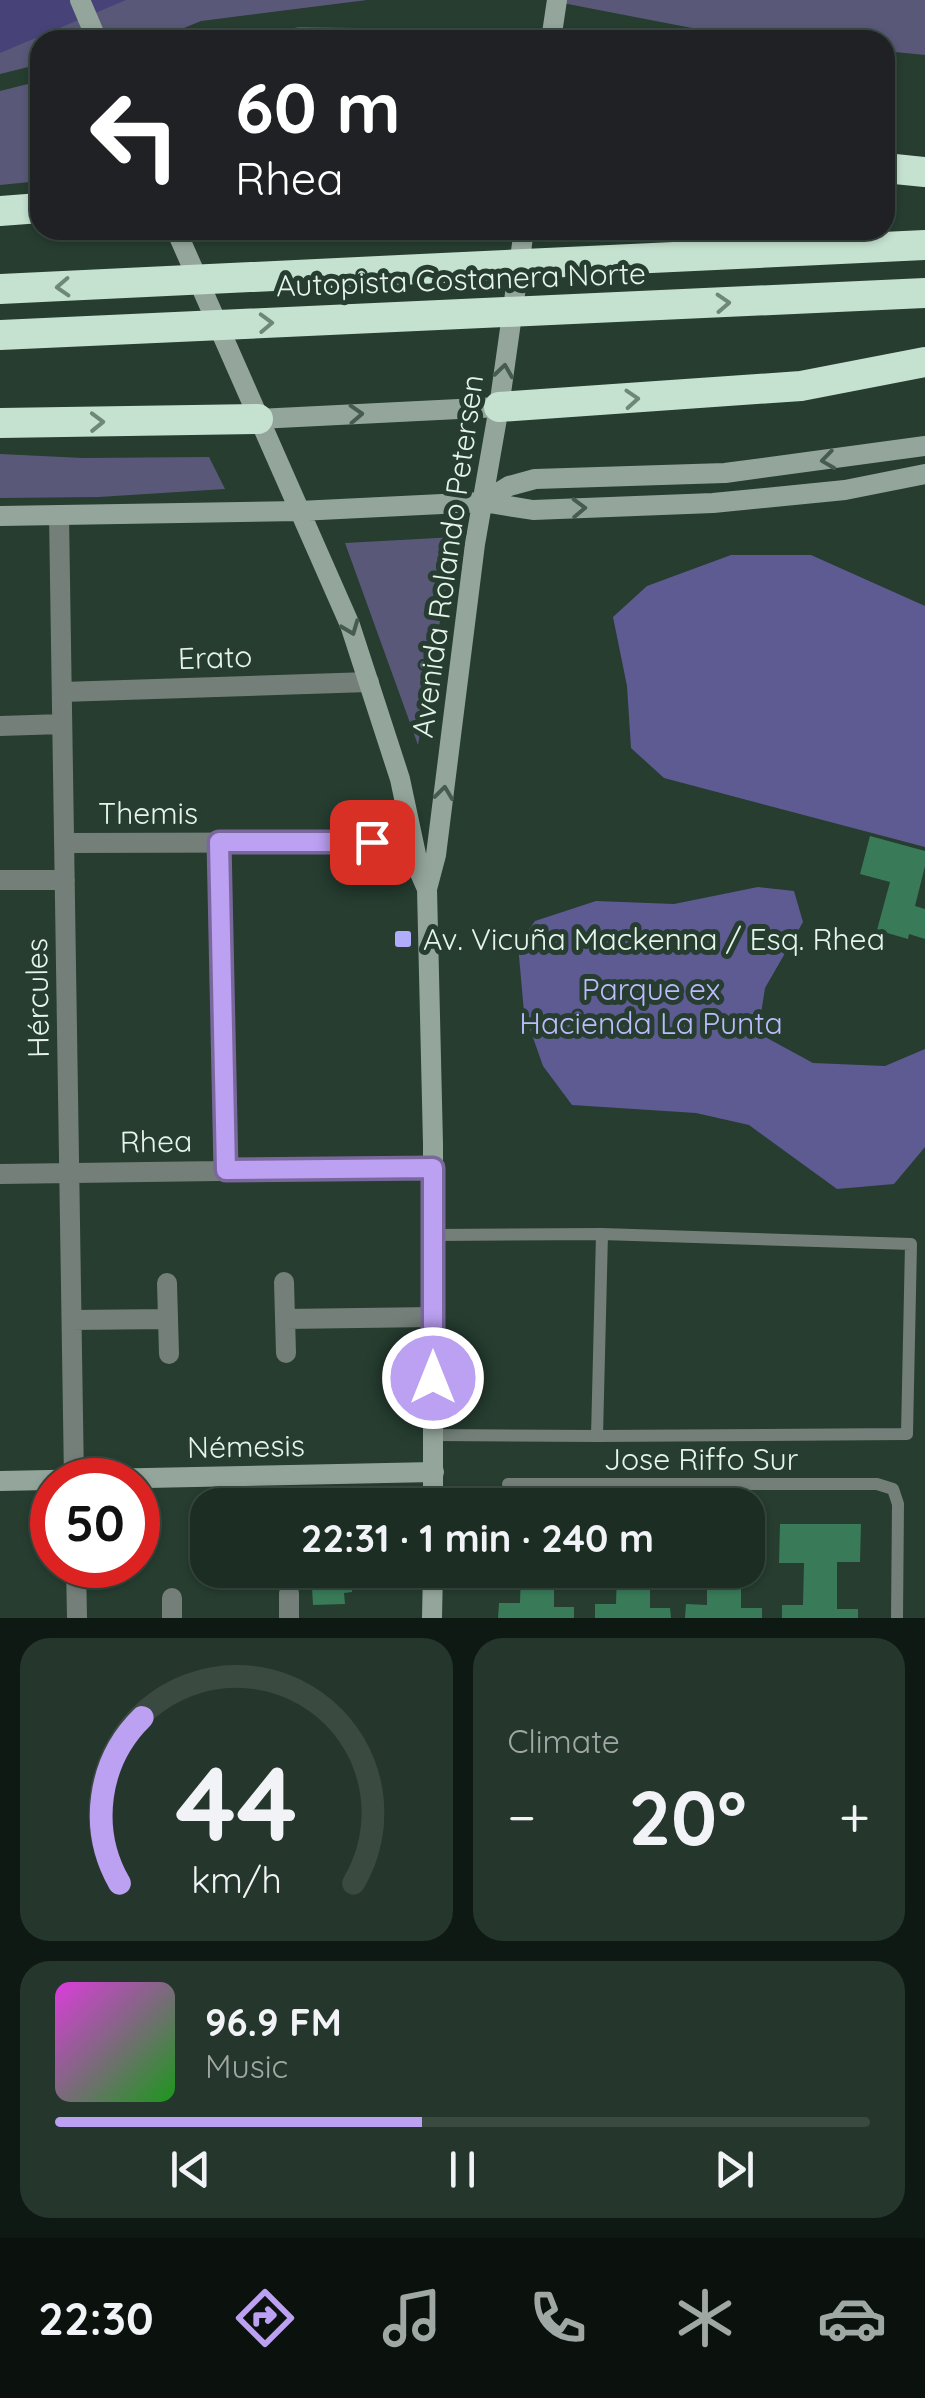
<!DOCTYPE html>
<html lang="en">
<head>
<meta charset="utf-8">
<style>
	:root { --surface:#1c2e24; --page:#25362c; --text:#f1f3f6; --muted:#a0a8a6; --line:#3a4a41; --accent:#bca0f2 }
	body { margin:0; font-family:Quicksand,sans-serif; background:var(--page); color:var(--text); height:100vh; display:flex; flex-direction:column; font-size:38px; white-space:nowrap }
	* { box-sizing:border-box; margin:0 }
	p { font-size:32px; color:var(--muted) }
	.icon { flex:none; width:55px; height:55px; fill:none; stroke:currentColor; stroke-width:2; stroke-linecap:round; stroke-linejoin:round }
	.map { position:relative; height:1618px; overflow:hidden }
	.side { display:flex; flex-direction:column; gap:20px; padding:20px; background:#0f1914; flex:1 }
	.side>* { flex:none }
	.hud { position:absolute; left:30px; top:30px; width:865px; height:210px; border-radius:30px; box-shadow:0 2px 8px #0004,0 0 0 2px var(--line); background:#202124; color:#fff; overflow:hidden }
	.speed { position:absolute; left:30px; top:1458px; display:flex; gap:20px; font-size:50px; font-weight:700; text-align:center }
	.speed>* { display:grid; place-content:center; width:130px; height:130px; border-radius:50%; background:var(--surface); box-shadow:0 2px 8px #0004,0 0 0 2px var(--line); line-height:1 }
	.speed .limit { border:15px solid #d22; background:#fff; color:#111 }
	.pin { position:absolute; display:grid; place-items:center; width:85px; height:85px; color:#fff; margin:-42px; border-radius:20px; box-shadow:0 5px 15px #0006 }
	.me { position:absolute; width:110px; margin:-55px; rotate:0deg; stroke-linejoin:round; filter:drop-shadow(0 0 8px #0008) }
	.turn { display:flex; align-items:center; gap:35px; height:210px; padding:0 40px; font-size:45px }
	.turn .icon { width:130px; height:130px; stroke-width:2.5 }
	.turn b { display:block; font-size:70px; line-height:85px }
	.big { font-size:75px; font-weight:700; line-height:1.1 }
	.side .tile { flex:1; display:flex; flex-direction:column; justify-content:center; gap:15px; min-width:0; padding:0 35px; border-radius:30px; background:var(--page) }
	.side .dial { align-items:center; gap:0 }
	.dial svg { height:260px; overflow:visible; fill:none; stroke:var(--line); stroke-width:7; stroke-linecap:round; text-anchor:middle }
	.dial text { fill:var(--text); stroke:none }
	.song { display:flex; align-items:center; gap:30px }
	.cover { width:120px; height:120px; border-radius:15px; background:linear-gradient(135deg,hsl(300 70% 55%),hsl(120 70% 35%)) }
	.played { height:10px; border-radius:5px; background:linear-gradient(90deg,var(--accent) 45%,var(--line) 45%) }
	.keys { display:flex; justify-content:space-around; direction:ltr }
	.heat { display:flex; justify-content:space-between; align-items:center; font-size:55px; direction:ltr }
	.side .tiles { flex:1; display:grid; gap:20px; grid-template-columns:1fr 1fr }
	.tile:last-child { grid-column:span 2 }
	.trip { position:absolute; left:190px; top:1488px; width:575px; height:100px; border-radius:30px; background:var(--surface); box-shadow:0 2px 8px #0004,0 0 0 2px var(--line); font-weight:700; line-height:100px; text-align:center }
	.menu { display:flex; height:160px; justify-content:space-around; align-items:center; background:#0b120e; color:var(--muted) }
	.menu .icon { width:70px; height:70px }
	.menu .current { color:var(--accent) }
	.menu b { font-size:45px; color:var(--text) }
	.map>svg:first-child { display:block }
	.green { fill:#595879 }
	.forest { fill:#5e5b92 }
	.water { fill:#474378 }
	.building { fill:#397b59 }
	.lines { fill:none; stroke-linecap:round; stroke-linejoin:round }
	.lane { stroke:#737f78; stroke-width:12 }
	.street { stroke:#737f78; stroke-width:20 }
	.secondary { stroke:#94a69b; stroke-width:20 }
	.highway { stroke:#c5e1d0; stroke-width:30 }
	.oneway { stroke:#6e8778 }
	.oneway2 { stroke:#475c50 }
	.route-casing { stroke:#7a689d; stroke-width:25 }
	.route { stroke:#bca0f2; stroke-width:18 }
	.poi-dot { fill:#b1adfa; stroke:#263d30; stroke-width:4 }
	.labels { text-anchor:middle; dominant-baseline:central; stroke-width:10; stroke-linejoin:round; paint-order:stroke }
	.street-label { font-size:30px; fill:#e6f4eb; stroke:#263d30 }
	.poi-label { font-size:30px; fill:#e6f4eb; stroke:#263d30; text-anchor:start }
	.park-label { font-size:30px; fill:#bdbbfd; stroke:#263d30 }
</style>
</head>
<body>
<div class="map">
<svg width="925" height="1618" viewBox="0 0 925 1618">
	<rect width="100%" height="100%" fill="#263d30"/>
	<!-- green -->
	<path class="green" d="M 0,0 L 367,0 L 201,21 L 155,40 L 40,40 L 40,64 L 0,74 Z
		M 547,0 L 925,0 L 925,55 L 885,51 L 885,40 L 754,40 Z
		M 299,27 L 358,28 L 437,39 L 528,31 L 527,40 L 236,40 Z
		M 40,81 L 40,181 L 0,185 L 0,91 Z
		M 0,454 L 83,458 L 209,457 L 225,489 L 99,497 L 0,498 Z
		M 455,537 L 418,745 L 345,543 Z"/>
	<!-- forest -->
	<path class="forest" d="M 731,555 L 811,555 L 925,606 L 925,847 L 664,778 L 631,748 L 627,686 L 613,617 L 647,586 Z
		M 758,887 L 794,891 L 803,922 L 765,988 L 758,1033 L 813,1063 L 885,1066 L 925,1049 L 925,1147 L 894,1184 L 837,1189 L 749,1125 L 696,1113 L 572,1105 L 543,1066 L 524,1012 L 518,945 L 535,921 L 596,901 L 674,904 Z"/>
	<!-- water -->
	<path class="water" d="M 0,0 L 126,0 L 0,53 Z"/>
	<!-- building -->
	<path class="building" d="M 870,836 L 925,851 L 925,866 L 915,906 L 925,909 L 925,939 L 909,934 L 908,939 L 877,930 L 890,882 L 860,874 Z
		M 748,1523 L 765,1523 L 764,1561 L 748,1561 Z
		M 780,1524 L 861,1524 L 860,1562 L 837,1562 L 837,1609 L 858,1609 L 858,1618 L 782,1618 L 782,1605 L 803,1605 L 804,1563 L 779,1563 Z
		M 311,1570 L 351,1570 L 352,1592 L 344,1593 L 345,1604 L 313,1605 Z
		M 521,1570 L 554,1570 L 554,1607 L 574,1607 L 574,1618 L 498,1618 L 499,1603 L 520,1603 Z
		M 617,1570 L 650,1570 L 650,1608 L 670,1608 L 671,1618 L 595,1618 L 595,1604 L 616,1604 Z
		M 707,1570 L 741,1570 L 741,1608 L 762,1608 L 762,1618 L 685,1618 L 686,1604 L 707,1605 Z"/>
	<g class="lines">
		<!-- lane -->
		<path class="lane" d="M 432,1235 L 602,1234 L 597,1436 L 433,1435
			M 597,1436 L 907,1434 L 911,1244 L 602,1234
			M 508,1484 L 877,1484 L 893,1489 L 898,1504 L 897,1618"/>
		<!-- street -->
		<path class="street" d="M 59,515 L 74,1480
			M 62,692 L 369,682
			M 0,726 L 62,724
			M 219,842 L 226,1170
			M 64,843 L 413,842
			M 0,880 L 65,880
			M 0,1174 L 433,1168
			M 284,1282 L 286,1353
			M 167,1283 L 169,1354
			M 285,1319 L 433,1317
			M 72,1320 L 168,1319
			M 76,1565 L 77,1618
			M 289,1593 L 289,1618
			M 172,1598 L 172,1618"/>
		<!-- secondary -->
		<path class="secondary" d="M 80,0 L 97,40
			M 551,40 L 557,0
			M 176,230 L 350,625 L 400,779 L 420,873 L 427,889 L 433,1144 L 433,1505
			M 258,419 L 499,407
			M 483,502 L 509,486 L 535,479 L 725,473 L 925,446
			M 0,516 L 299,511 L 483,502 L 533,510 L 713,503 L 845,490 L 925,474
			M 427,889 L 436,855 L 475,544 L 499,407 L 524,230
			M 0,1481 L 434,1472
			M 432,1618 L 433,1570"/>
		<!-- highway -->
		<path class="highway" d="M 885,168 L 925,172
			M 0,211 L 40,208
			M 0,289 L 925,245
			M 0,335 L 925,293
			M 499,407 L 801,386 L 925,362
			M 0,423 L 258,419"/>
	</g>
	<!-- one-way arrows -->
	<defs><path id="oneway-chevron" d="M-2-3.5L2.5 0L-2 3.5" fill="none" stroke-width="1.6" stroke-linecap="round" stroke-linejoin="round" transform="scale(2.5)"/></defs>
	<g class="oneway">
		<use href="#oneway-chevron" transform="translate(63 287) rotate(177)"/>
		<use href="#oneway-chevron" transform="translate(723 303) rotate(-3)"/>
		<use href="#oneway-chevron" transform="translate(266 323) rotate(-2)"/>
		<use href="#oneway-chevron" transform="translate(632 399) rotate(-4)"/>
		<use href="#oneway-chevron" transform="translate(97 422) rotate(-1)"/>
	</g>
	<g class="oneway2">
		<use href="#oneway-chevron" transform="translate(504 371) rotate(-82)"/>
		<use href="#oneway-chevron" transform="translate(356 414) rotate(-3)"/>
		<use href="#oneway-chevron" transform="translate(828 460) rotate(172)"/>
		<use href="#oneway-chevron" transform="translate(579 508) rotate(-2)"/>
		<use href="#oneway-chevron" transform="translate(351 628) rotate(69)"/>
		<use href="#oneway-chevron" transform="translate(444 793) rotate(-83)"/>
	</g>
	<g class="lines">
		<defs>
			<path id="route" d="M 372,842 L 219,842 L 226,1170 L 433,1168 L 433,1378"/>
		</defs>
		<!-- route casing -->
		<use href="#route" class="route-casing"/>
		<!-- route -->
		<use href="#route" class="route"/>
	</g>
	<!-- markers -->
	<rect class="poi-dot" x="393" y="929" width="20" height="20" rx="5"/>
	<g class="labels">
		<!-- street labels -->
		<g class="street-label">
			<text transform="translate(461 279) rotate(-2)">Autopista Costanera Norte</text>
			<text transform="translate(447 556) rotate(-82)">Avenida Rolando Petersen</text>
			<text transform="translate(215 657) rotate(-2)">Erato</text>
			<text x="148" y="813">Themis</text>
			<text transform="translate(37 998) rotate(-91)">Hércules</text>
			<text transform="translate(156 1141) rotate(-1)">Rhea</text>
			<text transform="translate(246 1446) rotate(-1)">Némesis</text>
			<text x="701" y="1459">Jose Riffo Sur</text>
		</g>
		<!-- poi labels -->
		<g class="poi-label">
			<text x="423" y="939">Av. Vicuña Mackenna / Esq. Rhea</text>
		</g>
		<!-- park labels -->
		<g class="park-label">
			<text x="651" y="989">Parque ex<tspan x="651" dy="34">Hacienda La Punta</tspan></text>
		</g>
	</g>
</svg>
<div class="speed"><div class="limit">50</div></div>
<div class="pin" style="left:372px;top:842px;background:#d93025"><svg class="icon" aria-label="arrive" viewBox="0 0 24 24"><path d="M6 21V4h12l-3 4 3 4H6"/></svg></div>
<svg class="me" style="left:433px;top:1378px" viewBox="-20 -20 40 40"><circle r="17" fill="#bca0f2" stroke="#fff" stroke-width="3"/><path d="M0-11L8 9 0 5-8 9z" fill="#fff"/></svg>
<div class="trip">22:31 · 1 min · 240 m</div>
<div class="hud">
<div class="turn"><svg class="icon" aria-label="left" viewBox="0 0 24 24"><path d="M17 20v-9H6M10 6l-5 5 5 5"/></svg><div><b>60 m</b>Rhea</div></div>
</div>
</div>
<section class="side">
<div class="tiles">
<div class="tile dial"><svg viewBox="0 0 100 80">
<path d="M14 69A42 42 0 1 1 86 69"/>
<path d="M14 69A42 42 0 0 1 21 18" stroke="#bca0f2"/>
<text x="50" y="56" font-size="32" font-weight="700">44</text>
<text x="50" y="72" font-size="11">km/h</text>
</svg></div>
<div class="tile"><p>Climate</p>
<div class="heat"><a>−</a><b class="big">20°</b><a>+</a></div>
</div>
<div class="tile">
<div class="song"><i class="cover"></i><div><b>96.9 FM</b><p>Music</p></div></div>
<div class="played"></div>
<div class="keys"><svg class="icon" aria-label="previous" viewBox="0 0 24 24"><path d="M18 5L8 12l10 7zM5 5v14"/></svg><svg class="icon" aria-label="pause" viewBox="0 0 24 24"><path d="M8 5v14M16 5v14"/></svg><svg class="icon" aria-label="next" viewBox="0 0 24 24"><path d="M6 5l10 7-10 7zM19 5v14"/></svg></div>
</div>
</div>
</section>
<nav class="menu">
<b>22:30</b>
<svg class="icon current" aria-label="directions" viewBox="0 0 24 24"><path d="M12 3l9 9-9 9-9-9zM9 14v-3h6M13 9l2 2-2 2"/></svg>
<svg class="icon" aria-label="music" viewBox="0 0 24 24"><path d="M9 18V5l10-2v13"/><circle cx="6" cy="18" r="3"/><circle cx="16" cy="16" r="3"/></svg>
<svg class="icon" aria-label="phone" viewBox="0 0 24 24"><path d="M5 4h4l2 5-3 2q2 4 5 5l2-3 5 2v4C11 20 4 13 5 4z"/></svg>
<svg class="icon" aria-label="climate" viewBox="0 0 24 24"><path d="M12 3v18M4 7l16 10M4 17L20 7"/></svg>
<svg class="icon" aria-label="car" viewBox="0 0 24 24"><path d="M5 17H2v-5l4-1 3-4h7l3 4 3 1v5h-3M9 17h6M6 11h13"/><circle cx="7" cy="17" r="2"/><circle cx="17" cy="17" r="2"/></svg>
</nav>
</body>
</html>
